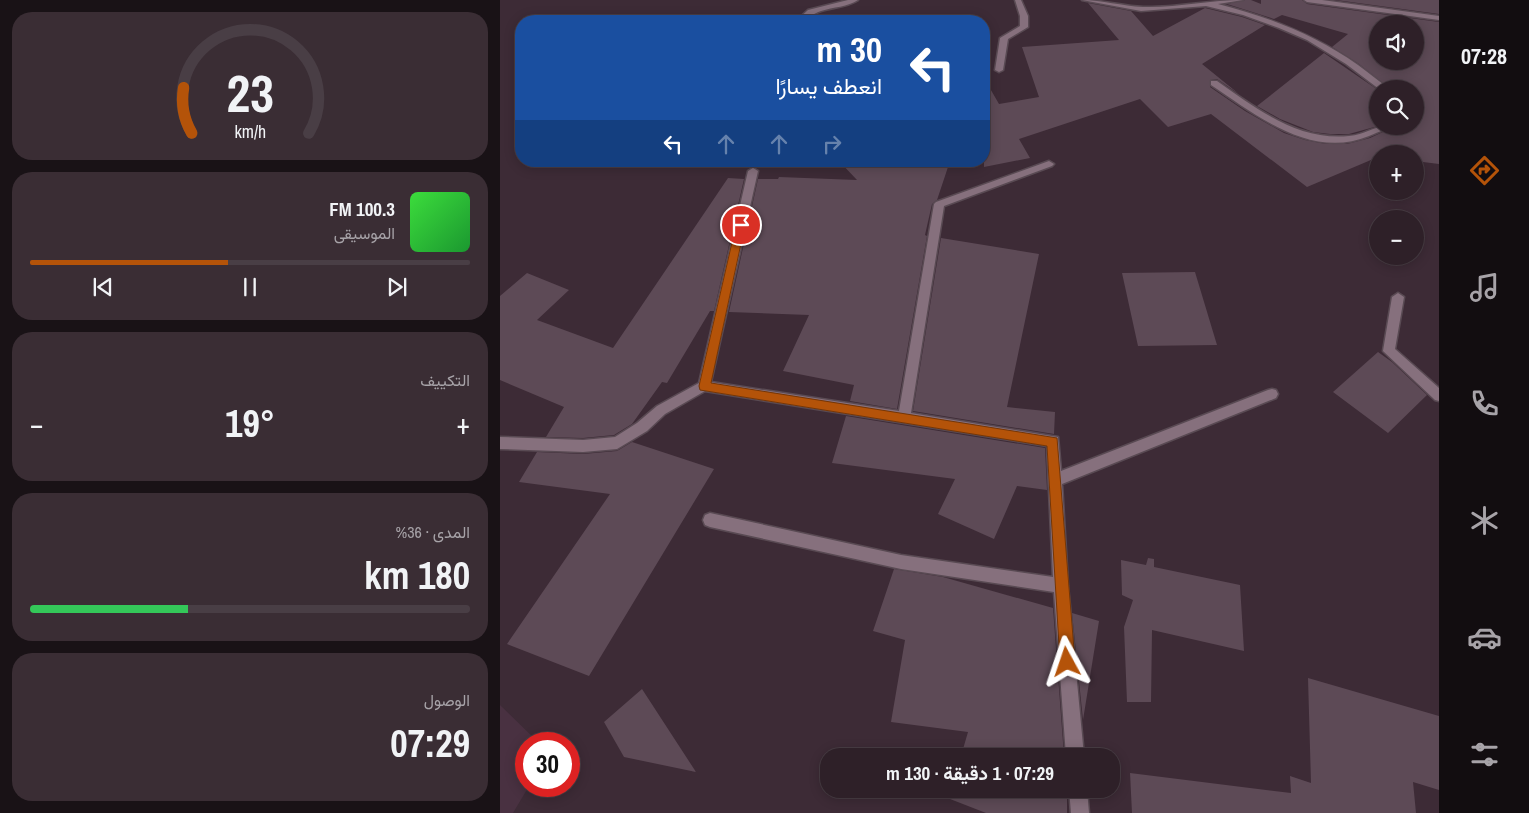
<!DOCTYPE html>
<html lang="ar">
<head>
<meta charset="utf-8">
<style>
	:root { --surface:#2e2028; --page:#3a2d34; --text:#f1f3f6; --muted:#a7a3a8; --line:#493e45; --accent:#b45309 }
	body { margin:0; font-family:"Archivo Narrow",Vazirmatn,sans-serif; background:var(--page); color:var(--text); direction:rtl; height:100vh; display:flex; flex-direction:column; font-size:19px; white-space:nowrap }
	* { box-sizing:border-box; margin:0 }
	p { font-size:16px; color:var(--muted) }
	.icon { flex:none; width:28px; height:28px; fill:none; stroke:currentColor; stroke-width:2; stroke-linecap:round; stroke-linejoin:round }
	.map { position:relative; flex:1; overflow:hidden; direction:ltr }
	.side { display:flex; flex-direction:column; gap:12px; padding:12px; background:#191216; width:500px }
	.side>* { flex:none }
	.guide { position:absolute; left:15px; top:15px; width:475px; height:152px; border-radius:20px; box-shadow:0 2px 12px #0003,0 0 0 1px var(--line); direction:rtl; background:#1a4fa0; color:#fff; overflow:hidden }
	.fabs { position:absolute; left:869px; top:15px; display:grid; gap:10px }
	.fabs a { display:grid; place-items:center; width:55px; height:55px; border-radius:50%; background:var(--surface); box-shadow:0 2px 12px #0003,0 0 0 1px var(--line); font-size:25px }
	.speed { position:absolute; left:15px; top:732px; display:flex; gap:10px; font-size:25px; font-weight:700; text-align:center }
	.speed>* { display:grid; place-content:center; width:65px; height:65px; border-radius:50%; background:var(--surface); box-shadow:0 2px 12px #0003,0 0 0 1px var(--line); line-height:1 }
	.speed .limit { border:8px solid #d22; background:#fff; color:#111 }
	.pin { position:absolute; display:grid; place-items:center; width:42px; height:42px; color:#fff; margin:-21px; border:2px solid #fff; border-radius:50%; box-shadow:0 1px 5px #0007 }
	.me { position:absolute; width:55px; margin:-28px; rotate:355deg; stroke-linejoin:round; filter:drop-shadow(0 0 4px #0008) }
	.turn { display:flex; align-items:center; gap:18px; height:105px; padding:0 25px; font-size:22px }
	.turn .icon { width:65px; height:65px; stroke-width:2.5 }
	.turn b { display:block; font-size:35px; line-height:42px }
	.lanes { display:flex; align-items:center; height:48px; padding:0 25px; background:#0003; justify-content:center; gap:25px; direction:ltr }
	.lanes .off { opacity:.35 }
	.big { font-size:38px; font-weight:700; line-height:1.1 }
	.side .tile { flex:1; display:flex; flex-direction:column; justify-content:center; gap:8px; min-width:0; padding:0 18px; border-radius:20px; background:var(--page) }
	.side .dial { align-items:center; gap:0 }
	.dial svg { height:130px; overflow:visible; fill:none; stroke:var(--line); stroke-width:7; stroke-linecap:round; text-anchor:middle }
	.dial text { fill:var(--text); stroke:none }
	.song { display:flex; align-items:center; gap:15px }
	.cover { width:60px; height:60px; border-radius:8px; background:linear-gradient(135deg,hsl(120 70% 55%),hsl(130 70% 35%)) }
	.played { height:5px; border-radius:2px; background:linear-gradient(90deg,var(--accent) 45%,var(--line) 45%) }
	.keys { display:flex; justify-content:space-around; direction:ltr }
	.heat { display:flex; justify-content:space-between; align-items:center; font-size:28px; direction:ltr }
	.charge { height:8px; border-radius:4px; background:linear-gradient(90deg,#34c759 36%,var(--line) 0) }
	.trip { position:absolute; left:320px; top:748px; width:300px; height:50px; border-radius:20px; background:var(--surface); box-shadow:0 2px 12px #0003,0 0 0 1px var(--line); font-weight:700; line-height:50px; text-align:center; direction:rtl }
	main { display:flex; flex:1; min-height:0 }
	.tabs { display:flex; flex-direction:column; width:90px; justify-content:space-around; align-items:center; background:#120d10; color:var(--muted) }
	.tabs .icon { width:35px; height:35px }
	.tabs .selected { color:var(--accent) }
	.tabs b { font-size:22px; color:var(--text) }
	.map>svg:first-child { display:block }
	.built { fill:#493141 }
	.building { fill:#5d4a56; fill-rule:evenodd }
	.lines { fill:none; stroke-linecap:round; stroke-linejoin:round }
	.minor-casing { stroke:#594a53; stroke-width:3 }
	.minor { fill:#86707d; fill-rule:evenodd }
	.route { fill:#b45309; stroke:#753606 }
</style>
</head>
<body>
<main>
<nav class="tabs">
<b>07:28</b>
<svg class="icon selected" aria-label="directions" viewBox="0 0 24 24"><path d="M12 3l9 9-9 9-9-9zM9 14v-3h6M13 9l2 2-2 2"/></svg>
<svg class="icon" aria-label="music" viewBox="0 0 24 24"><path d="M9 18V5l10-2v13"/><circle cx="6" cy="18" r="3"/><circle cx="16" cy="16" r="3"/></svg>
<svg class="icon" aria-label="phone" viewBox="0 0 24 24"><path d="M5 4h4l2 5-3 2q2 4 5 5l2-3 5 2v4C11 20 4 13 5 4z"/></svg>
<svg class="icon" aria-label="climate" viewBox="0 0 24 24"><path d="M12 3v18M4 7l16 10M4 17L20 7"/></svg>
<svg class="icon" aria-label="car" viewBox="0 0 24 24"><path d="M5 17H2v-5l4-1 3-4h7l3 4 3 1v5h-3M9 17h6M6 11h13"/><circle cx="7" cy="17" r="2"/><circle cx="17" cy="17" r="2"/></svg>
<svg class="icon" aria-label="filters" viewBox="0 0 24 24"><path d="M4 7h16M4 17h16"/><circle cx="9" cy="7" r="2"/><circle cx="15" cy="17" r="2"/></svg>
</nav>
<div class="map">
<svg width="939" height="813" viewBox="0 0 939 813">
	<rect width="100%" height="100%" fill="#3d2b36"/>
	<!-- built -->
	<path class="built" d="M 0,705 L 40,744 L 26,744 L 26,786 L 29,786 L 13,813 L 0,813 Z"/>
	<!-- building -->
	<path class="building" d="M 745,0 L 751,0 L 761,4 L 761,0 L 802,0 L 807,4 L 939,22 L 939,164 L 915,161 L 915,154 L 878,154 L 878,157 L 807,187 L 711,114 L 668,127 L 640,99 L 519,139 L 530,158 L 484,167 L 484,78 L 499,104 L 539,97 L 522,47 L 619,40 L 588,3 L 631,11 L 653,36 L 705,8 L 742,17 L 765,25 L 702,64 L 739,94 L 717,79 L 710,80 L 710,87 L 745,111 L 784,133 L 805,140 L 826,144 L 847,144 L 870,138 L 885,131 L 891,126 L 915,126 L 915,89 L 890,89 L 859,64 L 832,47 L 848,34 L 782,15 L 774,19 L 727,4 ZM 878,24 L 915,24 L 915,61 L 878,61 Z
		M 836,0 L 939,0 L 939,14 Z
		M 824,53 L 878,90 L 878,126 L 849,134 L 830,134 L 813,132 L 780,119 L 757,106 Z
		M 339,161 L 450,161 L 437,200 L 432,204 L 425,235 L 427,236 L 397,409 L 350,401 L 354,385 L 283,371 L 309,315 L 229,312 L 258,179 L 278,179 L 279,177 L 357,180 Z
		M 228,178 L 244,179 L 214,311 L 210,311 L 167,383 L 162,382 L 132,424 L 114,435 L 83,438 L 46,437 L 64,407 L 0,380 L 0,296 L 27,273 L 69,290 L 37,320 L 113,348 Z
		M 441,238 L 539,254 L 507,407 L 555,412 L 554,434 L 413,411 Z
		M 695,272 L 717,345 L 638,346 L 622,273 Z
		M 878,352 L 892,362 L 927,395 L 888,433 L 833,392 Z
		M 346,416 L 545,448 L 547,490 L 517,486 L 494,539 L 438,514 L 455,479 L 332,463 Z
		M 132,442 L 214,469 L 89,676 L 7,644 L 110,494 L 19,482 L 37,452 L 83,454 L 117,451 Z
		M 648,558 L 654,559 L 654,567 L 740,585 L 744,651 L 652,630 L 651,702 L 627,702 L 624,627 L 633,600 L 622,595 L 621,560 L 646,565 Z
		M 394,569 L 443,577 L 553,608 L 564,756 L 461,756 L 468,732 L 391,722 L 405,640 L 373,631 Z
		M 572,613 L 599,621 L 583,720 Z
		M 808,678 L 939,716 L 939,790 L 913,782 L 916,813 L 632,813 L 630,773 L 791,793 L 790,776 L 811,783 Z
		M 142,689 L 196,772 L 124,757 L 104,722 Z
		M 453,789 L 567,789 L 567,813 L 486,813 L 450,799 Z"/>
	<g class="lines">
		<defs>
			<path id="minor" d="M 348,0 L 358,0 C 348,7 333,7 321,11 C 311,14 306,22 296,21 L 308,10 Z
				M 515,0 L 521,0 L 528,16 L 528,27 L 508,39 L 503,70 L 499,72 L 495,70 L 500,38 L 520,26 L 520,16 Z
				M 582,0 C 602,0 622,6 643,7 C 676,8 710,0 743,0 L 718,4 C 769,17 815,35 858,65 C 868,73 879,80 888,89 L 879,89 L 846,64 L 807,40 L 779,28 L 743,15 L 706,6 L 641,11 Z
				M 804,0 L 822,0 L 939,16 L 939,20 L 807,2 Z
				M 711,81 L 717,81 C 757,109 798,141 849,136 C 865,135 872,126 889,126 C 884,131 875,133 869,136 C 811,160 756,115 711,85 Z
				M 549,161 L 554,164 L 552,166 L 444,206 L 411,413 L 558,437 L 561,471 L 768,390 L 772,389 L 776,390 L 778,394 L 776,398 L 562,484 L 568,586 L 584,756 L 566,756 L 554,592 L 401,569 L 210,527 L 205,525 L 203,520 L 205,515 L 210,513 L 401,555 L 553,577 L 547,446 L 205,391 L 165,414 L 147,431 L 117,449 L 83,452 L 0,449 L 0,437 L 83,440 L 115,437 L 137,423 L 157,406 L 199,383 L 248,171 L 253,168 L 258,171 L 211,382 L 399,411 L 434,204 L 436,202 Z
				M 898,293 L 904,297 L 895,349 L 939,388 L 939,401 L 935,400 L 883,351 L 892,297 Z
				M 569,789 L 587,789 L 589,813 L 571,813 Z"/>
		</defs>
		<!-- minor casing -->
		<use href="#minor" class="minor-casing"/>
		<!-- minor -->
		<use href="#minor" class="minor"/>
	</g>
	<!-- route -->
	<path class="route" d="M 241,221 L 245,225 L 211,383 L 557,438 L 575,662 L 572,667 L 567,669 L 562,667 L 560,662 L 547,446 L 200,390 L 199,386 L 236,225 Z"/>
</svg>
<div class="fabs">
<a><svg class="icon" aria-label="sound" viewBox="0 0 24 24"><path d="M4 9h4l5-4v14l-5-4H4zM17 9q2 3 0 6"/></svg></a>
<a><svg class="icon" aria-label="search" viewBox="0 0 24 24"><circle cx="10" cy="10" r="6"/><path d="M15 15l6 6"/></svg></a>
<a>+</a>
<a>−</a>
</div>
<div class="speed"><div class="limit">30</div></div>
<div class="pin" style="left:241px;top:225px;background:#d93025"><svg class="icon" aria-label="arrive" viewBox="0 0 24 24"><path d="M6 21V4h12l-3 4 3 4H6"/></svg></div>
<svg class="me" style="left:567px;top:662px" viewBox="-20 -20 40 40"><path d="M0-17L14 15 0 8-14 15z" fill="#b45309" stroke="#fff" stroke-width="4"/></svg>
<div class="trip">07:29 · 1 دقيقة · 130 m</div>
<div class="guide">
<div class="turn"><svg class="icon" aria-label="left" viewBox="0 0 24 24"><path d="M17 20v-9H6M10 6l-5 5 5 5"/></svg><div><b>30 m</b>انعطف يسارًا</div></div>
<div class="lanes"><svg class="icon" aria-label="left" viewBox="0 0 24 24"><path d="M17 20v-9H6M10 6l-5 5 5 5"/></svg><svg class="icon off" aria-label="ahead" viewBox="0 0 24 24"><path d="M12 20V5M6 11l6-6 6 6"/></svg><svg class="icon off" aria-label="ahead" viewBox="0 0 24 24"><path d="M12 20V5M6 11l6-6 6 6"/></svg><svg class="icon off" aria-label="right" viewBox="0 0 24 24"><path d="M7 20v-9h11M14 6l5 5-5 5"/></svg></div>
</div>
</div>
<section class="side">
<div class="tile dial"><svg viewBox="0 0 100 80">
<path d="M14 69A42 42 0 1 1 86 69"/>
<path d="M14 69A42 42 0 0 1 9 41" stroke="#b45309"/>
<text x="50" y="56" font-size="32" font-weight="700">23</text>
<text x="50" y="72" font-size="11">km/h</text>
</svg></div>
<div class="tile">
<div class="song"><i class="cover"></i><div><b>100.3 FM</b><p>الموسيقى</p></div></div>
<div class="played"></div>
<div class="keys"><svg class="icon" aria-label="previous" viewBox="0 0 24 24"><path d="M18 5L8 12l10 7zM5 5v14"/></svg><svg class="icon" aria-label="pause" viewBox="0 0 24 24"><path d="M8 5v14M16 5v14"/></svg><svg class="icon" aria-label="next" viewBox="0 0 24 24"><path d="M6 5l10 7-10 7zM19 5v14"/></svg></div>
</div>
<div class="tile"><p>التكييف</p>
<div class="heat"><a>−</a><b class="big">19°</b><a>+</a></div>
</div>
<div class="tile"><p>المدى · 36%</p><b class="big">180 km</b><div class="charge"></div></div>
<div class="tile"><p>الوصول</p><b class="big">07:29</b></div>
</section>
</main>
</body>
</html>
